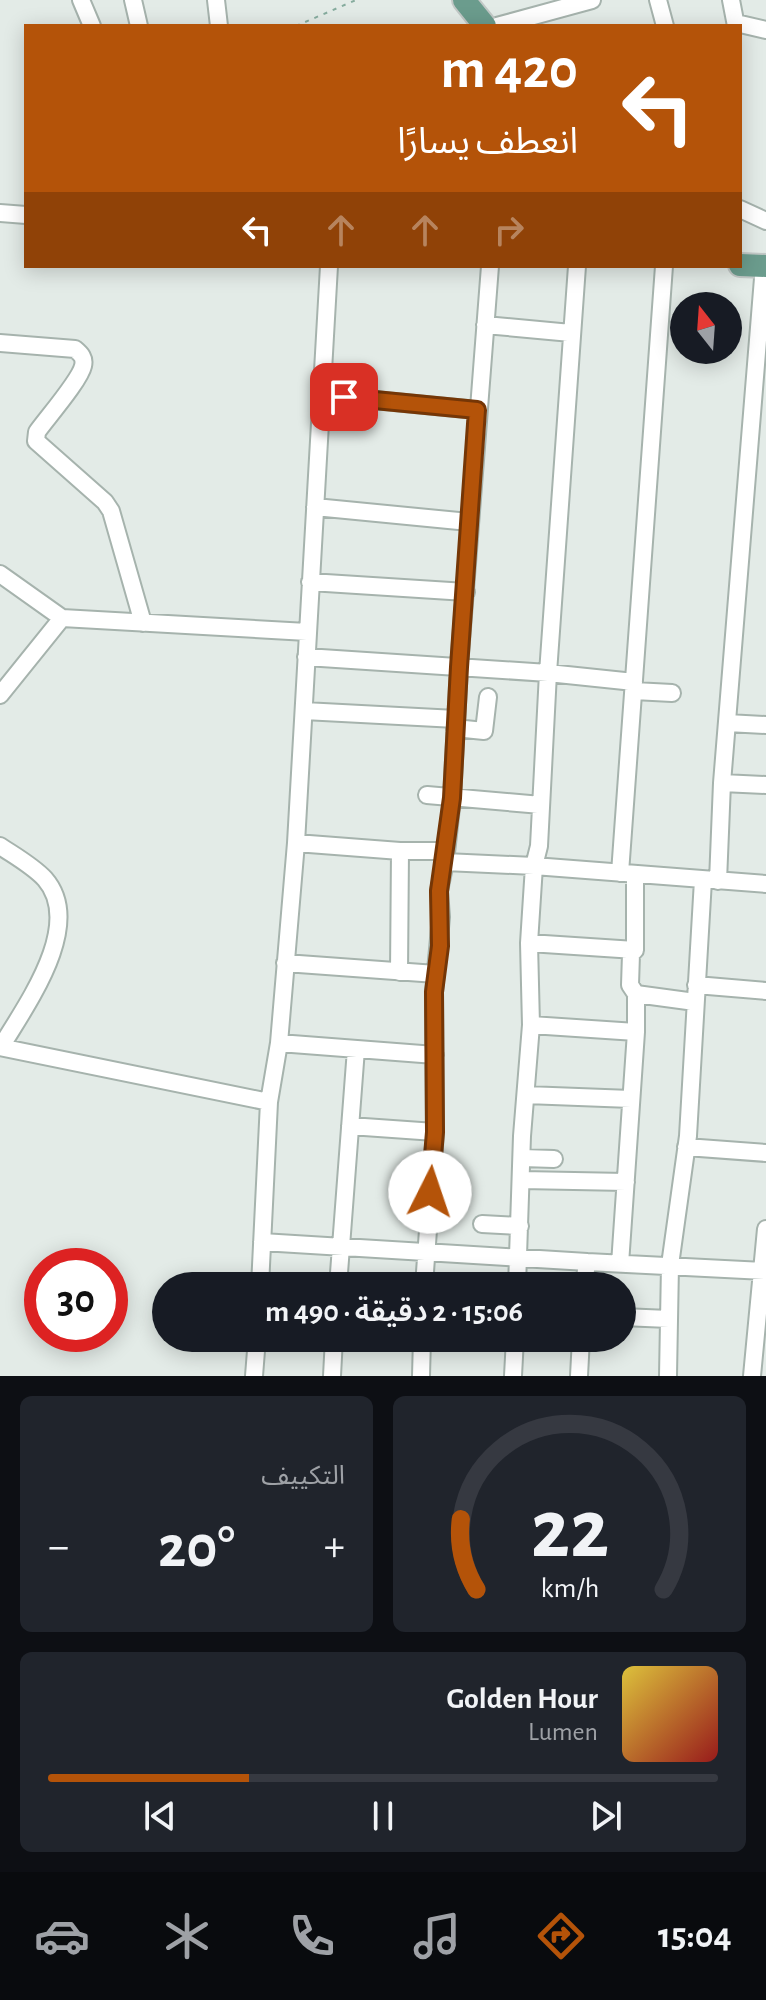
<!DOCTYPE html>
<html lang="ar">
<head>
<meta charset="utf-8">
<style>
	:root { --surface:#171b24; --page:#20242c; --text:#f1f3f6; --muted:#9ea1a6; --line:#363941; --accent:#b45309 }
	body { margin:0; font-family:"Alegreya Sans","Noto Sans Arabic",sans-serif; background:var(--page); color:var(--text); direction:rtl; height:100vh; display:flex; flex-direction:column; font-size:30px; white-space:nowrap }
	* { box-sizing:border-box; margin:0 }
	p { font-size:26px; color:var(--muted) }
	.icon { flex:none; width:44px; height:44px; fill:none; stroke:currentColor; stroke-width:2; stroke-linecap:round; stroke-linejoin:round }
	.map { position:relative; height:1376px; overflow:hidden; direction:ltr }
	.drawer { display:flex; flex-direction:column; gap:20px; padding:20px; background:#0d0f14; flex:1 }
	.drawer>* { flex:none }
	.banner { position:absolute; left:24px; top:24px; width:718px; height:244px; border-radius:0px; box-shadow:0 4px 20px #0003; direction:rtl; background:#b45309; color:#fff; overflow:hidden }
	.needle { width:52px; rotate:343deg }
	.buttons { position:absolute; left:670px; top:292px; display:grid; gap:16px }
	.buttons a { display:grid; place-items:center; width:72px; height:72px; border-radius:50%; background:var(--surface); box-shadow:0 4px 20px #0003; font-size:40px }
	.speed { position:absolute; left:24px; top:1248px; display:flex; gap:16px; font-size:40px; font-weight:700; text-align:center }
	.speed>* { display:grid; place-content:center; width:104px; height:104px; border-radius:50%; background:var(--surface); box-shadow:0 4px 20px #0003; line-height:1 }
	.speed .limit { border:12px solid #d22; background:#fff; color:#111 }
	.pin { position:absolute; display:grid; place-items:center; width:68px; height:68px; color:#fff; margin:-34px; border-radius:16px; box-shadow:0 4px 12px #0006 }
	.me { position:absolute; width:88px; margin:-44px; rotate:4deg; stroke-linejoin:round; filter:drop-shadow(0 0 6px #0008) }
	.turn { display:flex; align-items:center; gap:28px; height:168px; padding:0 32px; font-size:36px }
	.turn .icon { width:104px; height:104px; stroke-width:2.5 }
	.turn b { display:block; font-size:56px; line-height:68px }
	.lanes { display:flex; align-items:center; height:76px; padding:0 32px; background:#0003; justify-content:center; gap:40px; direction:ltr }
	.lanes .off { opacity:.35 }
	.big { font-size:60px; font-weight:600; line-height:1.1 }
	.drawer .card { flex:1; display:flex; flex-direction:column; justify-content:center; gap:12px; min-width:0; padding:0 28px; border-radius:12px; background:var(--page) }
	.drawer .dial { align-items:center; gap:0 }
	.dial svg { height:208px; overflow:visible; fill:none; stroke:var(--line); stroke-width:7; stroke-linecap:round; text-anchor:middle }
	.dial text { fill:var(--text); stroke:none }
	.song { display:flex; align-items:center; gap:24px }
	.cover { width:96px; height:96px; border-radius:12px; background:linear-gradient(135deg,hsl(50 70% 55%),hsl(0 70% 35%)) }
	.played { height:8px; border-radius:4px; background:linear-gradient(90deg,var(--accent) 30%,var(--line) 30%) }
	.keys { display:flex; justify-content:space-around; direction:ltr }
	.heat { display:flex; justify-content:space-between; align-items:center; font-size:44px; direction:ltr }
	.drawer .tiles { flex:1; display:grid; gap:20px; grid-template-columns:1fr 1fr }
	.card:last-child { grid-column:span 2 }
	.trip { position:absolute; left:152px; top:1272px; width:484px; height:80px; border-radius:40px; background:var(--surface); box-shadow:0 4px 20px #0003; font-weight:600; line-height:80px; text-align:center; direction:rtl }
	.tabs { display:flex; height:128px; justify-content:space-around; align-items:center; background:#090b0e; color:var(--muted) }
	.tabs .icon { width:56px; height:56px }
	.tabs .current { color:var(--accent) }
	.tabs b { font-size:36px; color:var(--text) }
	.map>svg:first-child { display:block }
	.lines { fill:none; stroke-linecap:round; stroke-linejoin:round }
	.minor-casing { stroke:#a6b3ad; stroke-width:20 }
	.major-casing { stroke:#c2c8c6; stroke-width:26 }
	.path { stroke:#86ac9e; stroke-width:2; stroke-dasharray:4 6; stroke-linecap:butt }
	.minor { stroke:#fff; stroke-width:16 }
	.major { stroke:#6b9c8d; stroke-width:22 }
	.route-casing { stroke:#753606; stroke-width:20 }
	.route { stroke:#b45309; stroke-width:14 }
</style>
</head>
<body>
<div class="map">
<svg width="766" height="1376" viewBox="0 0 766 1376">
	<rect width="100%" height="100%" fill="#e3ebe7"/>
	<g class="lines">
		<defs>
			<path id="minor" d="M 81,0 L 92,26
				M 133,0 L 139,26
				M 216,0 L 219,26
				M 658,0 L 665,26
				M 731,0 L 736,26
				M 736,23 L 766,30
				M 497,26 L 592,0
				M 740,209 L 766,221
				M 0,213 L 26,215
				M 490,266 L 459,667 L 452,798 L 445,862 L 534,866 L 766,884
				M 485,325 L 571,333
				M 0,343 L 75,349 C 81,354 85,358 83,366 C 80,380 47,418 37,432 L 36,441 L 105,502 L 111,511 L 143,623
				M 322,395 L 477,410
				M 315,507 L 469,522
				M 0,574 L 62,618
				M 310,582 L 466,592
				M 306,657 L 548,673 L 634,682
				M 634,691 L 672,693
				M 0,695 L 62,618 L 307,632
				M 304,711 L 456,719
				M 727,723 L 766,725
				M 455,728 L 484,731 L 488,697
				M 722,783 L 766,785
				M 427,795 L 541,805
				M 296,843 L 400,851 L 446,851
				M 0,846 C 15,856 33,866 45,879 C 85,925 26,1005 1,1047
				M 620,873 L 664,266
				M 718,881 L 722,783 L 764,266
				M 529,943 L 635,950
				M 285,963 L 436,974
				M 399,972 L 400,851
				M 696,985 L 766,991
				M 636,994 L 695,1002
				M 531,1025 L 636,1032
				M 279,1043 L 435,1055
				M 0,1047 L 269,1102
				M 526,1095 L 631,1099
				M 350,1126 L 435,1132
				M 686,1147 L 766,1153
				M 522,1158 L 554,1159
				M 522,1180 L 626,1182
				M 482,1224 L 520,1226
				M 262,1242 L 587,1262 L 584,1286
				M 587,1262 L 766,1271
				M 620,1264 L 636,1032 L 636,994 L 630,985 L 631,954 L 635,950 L 635,874
				M 260,1286 L 269,1102 L 279,1043 L 296,843 L 329,266
				M 338,1286 L 356,1049
				M 424,1286 L 435,1132 L 434,992 L 441,917 L 439,891 L 445,862
				M 517,1286 L 522,1136 L 531,1025 L 529,943 L 534,866 L 539,846 L 548,673 L 577,266
				M 622,1317 L 669,1319
				M 254,1376 L 257,1338
				M 332,1376 L 334,1338
				M 421,1376 L 422,1338
				M 513,1376 L 515,1338
				M 579,1376 L 581,1338
				M 668,1376 L 670,1265 L 688,1136 L 703,880
				M 752,1376 L 766,1229"/>
			<path id="major" d="M 464,0 L 485,26
				M 740,265 L 766,266"/>
		</defs>
		<!-- minor casing -->
		<use href="#minor" class="minor-casing"/>
		<!-- major casing -->
		<use href="#major" class="major-casing"/>
		<!-- path -->
		<path class="path" d="M 296,26 L 356,0"/>
		<!-- minor -->
		<use href="#minor" class="minor"/>
		<!-- major -->
		<use href="#major" class="major"/>
	</g>
	<g class="lines">
		<defs>
			<path id="route" d="M 344,397 L 477,410 L 459,667 L 452,798 L 439,891 L 440,946 L 434,992 L 435,1132 L 430,1192"/>
		</defs>
		<!-- route casing -->
		<use href="#route" class="route-casing"/>
		<!-- route -->
		<use href="#route" class="route"/>
	</g>
</svg>
<div class="buttons">
<a><svg class="needle" viewBox="-14 -14 28 28"><path d="M0-13l5 13h-10z" fill="#e53935"/><path d="M0 13l5-13h-10z" fill="#9ea1a6"/></svg></a>
</div>
<div class="speed"><div class="limit">30</div></div>
<div class="pin" style="left:344px;top:397px;background:#d93025"><svg class="icon" aria-label="arrive" viewBox="0 0 24 24"><path d="M6 21V4h12l-3 4 3 4H6"/></svg></div>
<svg class="me" style="left:430px;top:1192px" viewBox="-20 -20 40 40"><circle r="19" fill="#fff"/><path d="M0-13L10 11 0 6-10 11z" fill="#b45309"/></svg>
<div class="trip">15:06 · 2 دقيقة · 490 m</div>
<div class="banner">
<div class="turn"><svg class="icon" aria-label="left" viewBox="0 0 24 24"><path d="M17 20v-9H6M10 6l-5 5 5 5"/></svg><div><b>420 m</b>انعطف يسارًا</div></div>
<div class="lanes"><svg class="icon" aria-label="left" viewBox="0 0 24 24"><path d="M17 20v-9H6M10 6l-5 5 5 5"/></svg><svg class="icon off" aria-label="ahead" viewBox="0 0 24 24"><path d="M12 20V5M6 11l6-6 6 6"/></svg><svg class="icon off" aria-label="ahead" viewBox="0 0 24 24"><path d="M12 20V5M6 11l6-6 6 6"/></svg><svg class="icon off" aria-label="right" viewBox="0 0 24 24"><path d="M7 20v-9h11M14 6l5 5-5 5"/></svg></div>
</div>
</div>
<section class="drawer">
<div class="tiles">
<div class="card dial"><svg viewBox="0 0 100 80">
<path d="M14 69A42 42 0 1 1 86 69"/>
<path d="M14 69A42 42 0 0 1 8 42" stroke="#b45309"/>
<text x="50" y="56" font-size="32" font-weight="700">22</text>
<text x="50" y="72" font-size="11">km/h</text>
</svg></div>
<div class="card"><p>التكييف</p>
<div class="heat"><a>−</a><b class="big">20°</b><a>+</a></div>
</div>
<div class="card">
<div class="song"><i class="cover"></i><div><b>Golden Hour</b><p>Lumen</p></div></div>
<div class="played"></div>
<div class="keys"><svg class="icon" aria-label="previous" viewBox="0 0 24 24"><path d="M18 5L8 12l10 7zM5 5v14"/></svg><svg class="icon" aria-label="pause" viewBox="0 0 24 24"><path d="M8 5v14M16 5v14"/></svg><svg class="icon" aria-label="next" viewBox="0 0 24 24"><path d="M6 5l10 7-10 7zM19 5v14"/></svg></div>
</div>
</div>
</section>
<nav class="tabs">
<b>15:04</b>
<svg class="icon current" aria-label="directions" viewBox="0 0 24 24"><path d="M12 3l9 9-9 9-9-9zM9 14v-3h6M13 9l2 2-2 2"/></svg>
<svg class="icon" aria-label="music" viewBox="0 0 24 24"><path d="M9 18V5l10-2v13"/><circle cx="6" cy="18" r="3"/><circle cx="16" cy="16" r="3"/></svg>
<svg class="icon" aria-label="phone" viewBox="0 0 24 24"><path d="M5 4h4l2 5-3 2q2 4 5 5l2-3 5 2v4C11 20 4 13 5 4z"/></svg>
<svg class="icon" aria-label="climate" viewBox="0 0 24 24"><path d="M12 3v18M4 7l16 10M4 17L20 7"/></svg>
<svg class="icon" aria-label="car" viewBox="0 0 24 24"><path d="M5 17H2v-5l4-1 3-4h7l3 4 3 1v5h-3M9 17h6M6 11h13"/><circle cx="7" cy="17" r="2"/><circle cx="17" cy="17" r="2"/></svg>
</nav>
</body>
</html>
